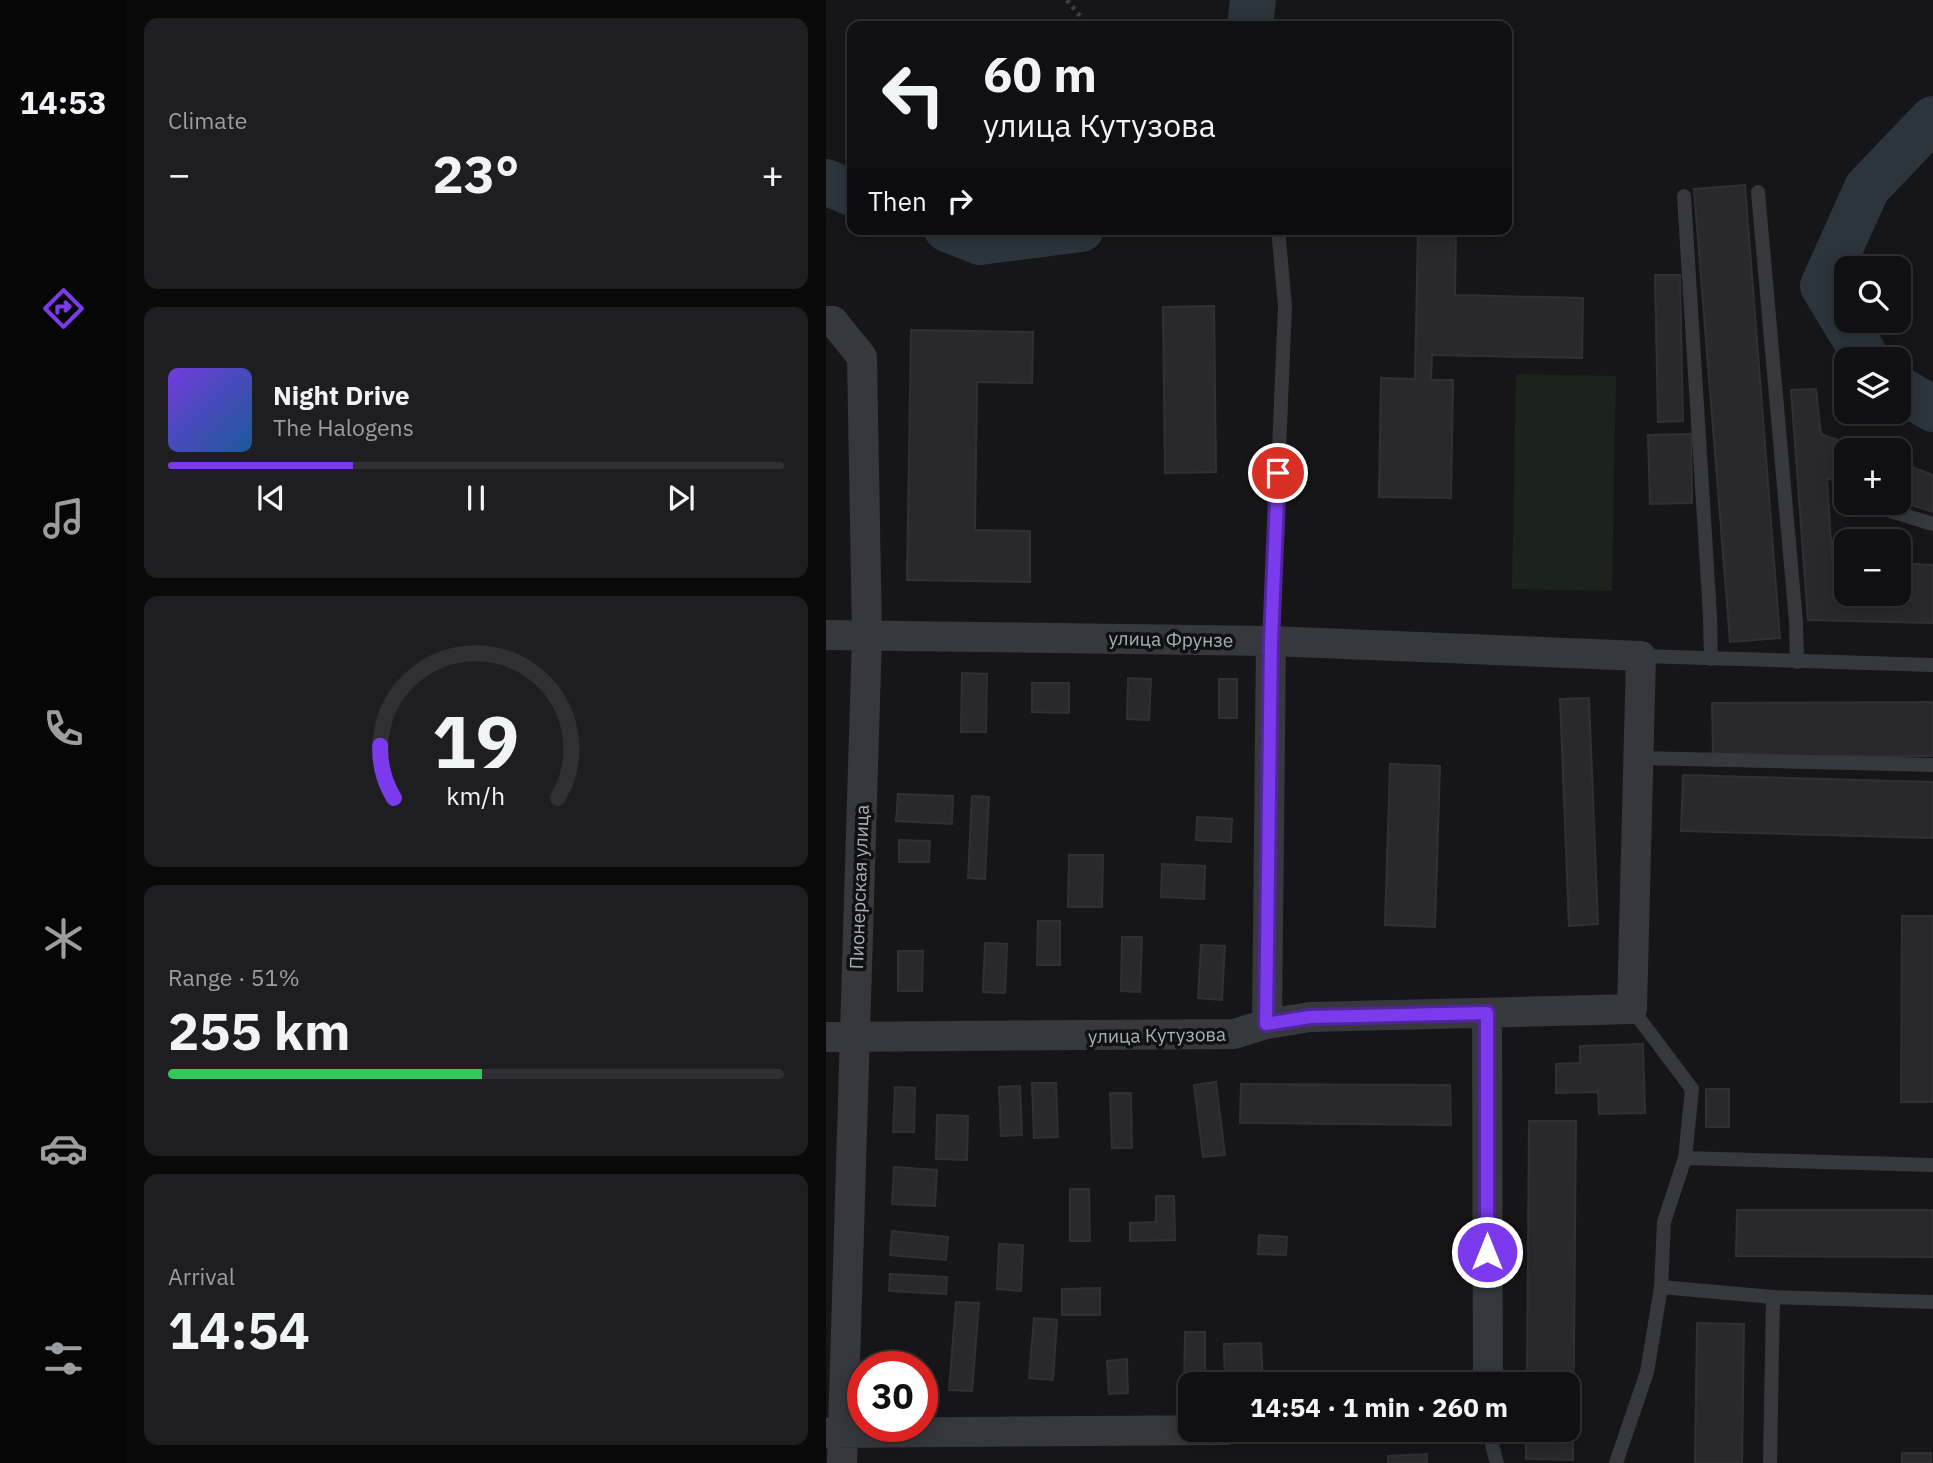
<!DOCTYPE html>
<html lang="en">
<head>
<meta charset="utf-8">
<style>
	:root { --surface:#101012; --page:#1e1e20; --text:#f1f3f6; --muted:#9c9d9f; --line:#303032; --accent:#7c3aed }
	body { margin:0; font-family:"IBM Plex Sans",sans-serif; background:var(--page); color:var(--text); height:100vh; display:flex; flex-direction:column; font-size:26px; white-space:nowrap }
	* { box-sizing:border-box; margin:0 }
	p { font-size:23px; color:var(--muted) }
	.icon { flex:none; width:38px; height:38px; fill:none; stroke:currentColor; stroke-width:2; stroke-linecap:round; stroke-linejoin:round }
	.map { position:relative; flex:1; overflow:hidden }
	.details { display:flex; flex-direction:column; gap:18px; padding:18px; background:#09090a; width:700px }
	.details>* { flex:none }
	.top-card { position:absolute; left:21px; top:21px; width:665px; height:214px; border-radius:14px; box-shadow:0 4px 18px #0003,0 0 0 2px var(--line); background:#101012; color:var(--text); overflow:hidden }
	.controls { position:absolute; left:1008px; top:256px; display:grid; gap:14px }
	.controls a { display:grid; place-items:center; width:77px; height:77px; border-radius:14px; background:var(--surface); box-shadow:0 4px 18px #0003,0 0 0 2px var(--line); font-size:35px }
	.speed { position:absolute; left:21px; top:1351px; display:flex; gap:14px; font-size:35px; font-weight:700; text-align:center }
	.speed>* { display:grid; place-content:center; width:91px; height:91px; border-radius:50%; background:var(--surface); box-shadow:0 4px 18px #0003,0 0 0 2px var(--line); line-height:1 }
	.speed .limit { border:10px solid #d22; background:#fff; color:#111 }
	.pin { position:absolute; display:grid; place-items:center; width:60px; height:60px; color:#fff; margin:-30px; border:4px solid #fff; border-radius:50%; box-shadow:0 2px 7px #0007 }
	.me { position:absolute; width:77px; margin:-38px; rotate:0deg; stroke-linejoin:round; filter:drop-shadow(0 0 5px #0008) }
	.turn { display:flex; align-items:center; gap:24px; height:147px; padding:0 21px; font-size:32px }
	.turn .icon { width:91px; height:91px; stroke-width:2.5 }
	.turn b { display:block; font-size:49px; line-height:60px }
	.then { display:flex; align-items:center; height:66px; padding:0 21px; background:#0003; gap:14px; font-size:26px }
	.big { font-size:52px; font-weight:700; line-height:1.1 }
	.details .card { flex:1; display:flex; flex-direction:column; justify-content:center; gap:10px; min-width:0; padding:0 24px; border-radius:14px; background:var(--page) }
	.details .dial { align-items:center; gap:0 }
	.dial svg { height:182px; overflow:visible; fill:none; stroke:var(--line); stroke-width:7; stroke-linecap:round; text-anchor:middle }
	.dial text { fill:var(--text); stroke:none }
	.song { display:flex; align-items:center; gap:21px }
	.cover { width:84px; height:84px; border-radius:10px; background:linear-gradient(135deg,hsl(260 70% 55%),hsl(210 70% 35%)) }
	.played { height:7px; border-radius:4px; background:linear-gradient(90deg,var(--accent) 30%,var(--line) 30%) }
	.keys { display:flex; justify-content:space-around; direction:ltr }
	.heat { display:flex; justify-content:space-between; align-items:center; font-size:38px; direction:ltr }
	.charge { height:10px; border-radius:5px; background:linear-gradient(90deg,#34c759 51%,var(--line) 0) }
	.trip { position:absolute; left:352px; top:1372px; width:402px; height:70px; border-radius:14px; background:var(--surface); box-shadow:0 4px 18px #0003,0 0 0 2px var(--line); font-weight:700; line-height:70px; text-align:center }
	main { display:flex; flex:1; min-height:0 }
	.dock { display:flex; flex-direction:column; width:126px; justify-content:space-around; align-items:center; background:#060607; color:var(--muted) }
	.dock .icon { width:49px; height:49px }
	.dock .on { color:var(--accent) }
	.dock b { font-size:32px; color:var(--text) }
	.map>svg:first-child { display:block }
	.pitch { fill:#1c231d }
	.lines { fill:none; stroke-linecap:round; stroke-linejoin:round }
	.river { stroke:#2c353c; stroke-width:46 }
	.building { fill:#29292c; stroke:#303034; stroke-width:2 }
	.path { stroke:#3d3f44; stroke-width:4.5; stroke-dasharray:3.5 5; stroke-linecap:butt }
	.service { stroke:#37383d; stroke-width:14 }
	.minor { stroke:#37383d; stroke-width:30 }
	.route-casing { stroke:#51269a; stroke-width:18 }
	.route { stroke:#7c3aed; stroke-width:12 }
	.labels { text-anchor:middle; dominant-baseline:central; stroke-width:7; stroke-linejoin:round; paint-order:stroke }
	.street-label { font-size:19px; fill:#a8adb8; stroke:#111113 }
</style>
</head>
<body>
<main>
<nav class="dock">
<b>14:53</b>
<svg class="icon on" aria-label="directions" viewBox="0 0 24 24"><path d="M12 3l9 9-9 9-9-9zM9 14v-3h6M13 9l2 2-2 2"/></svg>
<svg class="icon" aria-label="music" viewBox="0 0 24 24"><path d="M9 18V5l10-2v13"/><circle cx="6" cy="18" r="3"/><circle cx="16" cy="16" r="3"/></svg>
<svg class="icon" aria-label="phone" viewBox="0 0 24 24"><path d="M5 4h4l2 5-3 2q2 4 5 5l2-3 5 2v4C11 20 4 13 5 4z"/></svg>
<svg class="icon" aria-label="climate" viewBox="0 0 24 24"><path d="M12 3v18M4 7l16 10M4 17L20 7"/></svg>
<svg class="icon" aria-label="car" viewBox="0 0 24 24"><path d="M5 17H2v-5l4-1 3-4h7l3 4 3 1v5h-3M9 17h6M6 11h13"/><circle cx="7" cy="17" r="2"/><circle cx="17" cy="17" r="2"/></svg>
<svg class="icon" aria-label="filters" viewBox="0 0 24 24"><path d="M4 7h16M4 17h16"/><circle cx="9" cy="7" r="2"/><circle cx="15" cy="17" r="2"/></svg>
</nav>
<section class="details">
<div class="card"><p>Climate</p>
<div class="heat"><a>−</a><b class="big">23°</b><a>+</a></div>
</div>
<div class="card">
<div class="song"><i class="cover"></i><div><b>Night Drive</b><p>The Halogens</p></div></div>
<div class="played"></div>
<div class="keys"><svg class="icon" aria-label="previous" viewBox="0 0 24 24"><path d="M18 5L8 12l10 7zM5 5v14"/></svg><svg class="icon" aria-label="pause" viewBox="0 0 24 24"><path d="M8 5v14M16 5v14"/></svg><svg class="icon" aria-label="next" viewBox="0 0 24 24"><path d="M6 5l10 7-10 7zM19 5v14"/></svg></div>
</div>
<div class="card dial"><svg viewBox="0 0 100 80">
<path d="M14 69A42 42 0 1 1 86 69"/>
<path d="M14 69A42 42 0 0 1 8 46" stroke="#7c3aed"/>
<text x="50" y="56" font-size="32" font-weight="700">19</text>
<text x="50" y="72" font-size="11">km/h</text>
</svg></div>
<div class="card"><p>Range · 51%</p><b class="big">255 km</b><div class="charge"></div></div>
<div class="card"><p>Arrival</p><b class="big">14:54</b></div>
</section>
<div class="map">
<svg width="1107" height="1463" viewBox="0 0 1107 1463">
	<rect width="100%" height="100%" fill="#161618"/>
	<!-- pitch -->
	<path class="pitch" d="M 690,374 L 790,376 L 786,591 L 686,589 Z"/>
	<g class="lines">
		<!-- river -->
		<path class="river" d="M 424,26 L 427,0
			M 0,182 L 26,193
			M 121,229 L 154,242 L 255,229
			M 1041,359 L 997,286 L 1041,188 L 1107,119
			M 1073,389 L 1107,409"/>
	</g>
	<!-- building -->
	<path class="building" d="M 919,185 L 954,638 L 904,642 L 868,189 Z
		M 592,229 L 630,229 L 629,295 L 757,298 L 756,358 L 606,355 L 605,380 L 627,380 L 625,498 L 553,497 L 555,378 L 589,379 Z
		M 829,275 L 854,275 L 857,421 L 832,422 Z
		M 388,306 L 390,472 L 339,473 L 337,307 Z
		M 85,330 L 207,332 L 206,383 L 151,382 L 149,530 L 204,531 L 204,582 L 81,580 Z
		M 990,389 L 995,434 L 1039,450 L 1020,450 L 1020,485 L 1001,478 L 1006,559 L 1020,560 L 1020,593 L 1073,593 L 1073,563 L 1107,565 L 1107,623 L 982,620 L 965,390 Z
		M 865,434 L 866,503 L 824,504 L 822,435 Z
		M 1073,462 L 1107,475 L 1107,512 L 1073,501 Z
		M 136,673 L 161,674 L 160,732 L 135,732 Z
		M 302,678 L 325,679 L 323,720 L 301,719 Z
		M 393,679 L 411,679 L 411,718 L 393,718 Z
		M 206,683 L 243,683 L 243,713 L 206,712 Z
		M 763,698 L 772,924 L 743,926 L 734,699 Z
		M 1107,702 L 1107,756 L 887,756 L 886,703 Z
		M 564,764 L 614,766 L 609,927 L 559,925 Z
		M 857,775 L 1107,782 L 1107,838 L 855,831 Z
		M 72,794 L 127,796 L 126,824 L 70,821 Z
		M 146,796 L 163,797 L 159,879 L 142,878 Z
		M 371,817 L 406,819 L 405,842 L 370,840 Z
		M 73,840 L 104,841 L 103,862 L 73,862 Z
		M 243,855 L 277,855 L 276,907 L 242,907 Z
		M 336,864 L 379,866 L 378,899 L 335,897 Z
		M 1076,916 L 1107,916 L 1107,1102 L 1075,1102 Z
		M 212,921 L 234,921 L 234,965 L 211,965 Z
		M 296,937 L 316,937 L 314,992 L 295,991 Z
		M 159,943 L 181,944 L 179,993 L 157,992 Z
		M 375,945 L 399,946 L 396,1000 L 372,998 Z
		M 72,951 L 97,951 L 96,991 L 72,991 Z
		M 817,1044 L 819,1113 L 773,1114 L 772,1092 L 730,1093 L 730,1064 L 754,1063 L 754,1046 Z
		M 390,1082 L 399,1155 L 377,1157 L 368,1085 Z
		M 206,1083 L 230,1083 L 232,1137 L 208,1138 Z
		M 415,1084 L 624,1085 L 625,1125 L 414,1123 Z
		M 194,1086 L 196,1135 L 175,1136 L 173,1087 Z
		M 69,1087 L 89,1088 L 88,1132 L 67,1132 Z
		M 880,1089 L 903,1089 L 903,1127 L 880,1127 Z
		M 284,1093 L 305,1093 L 306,1148 L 286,1148 Z
		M 111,1115 L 142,1116 L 141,1160 L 110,1159 Z
		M 703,1121 L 750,1121 L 747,1460 L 700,1459 L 700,1430 L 742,1430 L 742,1384 L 701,1384 Z
		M 68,1167 L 111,1170 L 109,1206 L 66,1204 Z
		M 244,1189 L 263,1189 L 264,1241 L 244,1241 Z
		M 330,1196 L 348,1196 L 349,1240 L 304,1241 L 304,1223 L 330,1222 Z
		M 911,1210 L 1107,1210 L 1107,1257 L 910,1256 Z
		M 66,1231 L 122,1237 L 120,1260 L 64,1255 Z
		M 433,1235 L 461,1237 L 460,1255 L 432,1254 Z
		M 173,1244 L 197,1245 L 195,1291 L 171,1289 Z
		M 64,1274 L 121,1277 L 120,1294 L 63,1291 Z
		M 274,1288 L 274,1315 L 236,1315 L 236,1289 Z
		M 130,1302 L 153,1303 L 146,1391 L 123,1390 Z
		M 208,1318 L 231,1320 L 227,1380 L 203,1378 Z
		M 871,1323 L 918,1324 L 916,1463 L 869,1463 Z
		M 359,1332 L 379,1332 L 379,1384 L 364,1384 L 364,1391 L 358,1391 Z
		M 435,1343 L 437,1384 L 399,1384 L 398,1344 Z
		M 301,1359 L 302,1393 L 283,1394 L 281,1361 Z
		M 1076,1453 L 1105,1453 L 1105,1463 L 1076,1463 Z
		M 601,1454 L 601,1463 L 562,1463 L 562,1456 Z"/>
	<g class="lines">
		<!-- path -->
		<path class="path" d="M 241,0 L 262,26"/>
		<!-- service -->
		<path class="service" d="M 932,192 L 970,622 L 971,662
			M 858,196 L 884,616 L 885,659
			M 1017,497 L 1020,498
			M 1035,502 L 1107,524
			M 445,641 L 459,306 L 452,229
			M 815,656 L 1107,665
			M 813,758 L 1107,765
			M 806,1009 L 866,1089 L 859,1158 L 1107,1165
			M 835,1287 L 947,1297
			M 662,1430 L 671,1463
			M 790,1463 L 821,1372 L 835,1287 L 838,1222 L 859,1158
			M 944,1463 L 947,1297 L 1107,1302"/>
		<!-- minor -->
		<path class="minor" d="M 0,321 L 7,321 L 36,357 L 41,635 L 16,1463
			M 0,635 L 445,641 L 815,656 L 806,1009 L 484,1017 L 441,1024 L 408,1034 L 0,1037
			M 661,1013 L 662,1384
			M 441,1024 L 445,641
			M 0,1433 L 400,1430"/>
	</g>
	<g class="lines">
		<defs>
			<path id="route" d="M 452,473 L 445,641 L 440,1024 L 484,1017 L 661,1013 L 661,1252"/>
		</defs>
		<!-- route casing -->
		<use href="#route" class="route-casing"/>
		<!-- route -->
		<use href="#route" class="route"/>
	</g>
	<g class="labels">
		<!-- street labels -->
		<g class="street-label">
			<text transform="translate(345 639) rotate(1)">улица Фрунзе</text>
			<text transform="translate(33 887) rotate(-88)">Пионерская улица</text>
			<text transform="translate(331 1035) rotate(-1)">улица Кутузова</text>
		</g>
	</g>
</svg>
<div class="controls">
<a><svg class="icon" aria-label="search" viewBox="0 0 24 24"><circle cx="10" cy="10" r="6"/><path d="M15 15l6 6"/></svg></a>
<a><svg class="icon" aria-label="layers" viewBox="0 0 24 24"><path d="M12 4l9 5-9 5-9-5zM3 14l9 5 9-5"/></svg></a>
<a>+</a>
<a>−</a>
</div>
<div class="speed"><div class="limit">30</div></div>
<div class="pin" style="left:452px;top:473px;background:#d93025"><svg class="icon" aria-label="arrive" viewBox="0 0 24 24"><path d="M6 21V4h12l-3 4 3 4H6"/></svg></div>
<svg class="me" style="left:661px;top:1252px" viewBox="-20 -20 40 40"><circle r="17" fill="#7c3aed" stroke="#fff" stroke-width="3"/><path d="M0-11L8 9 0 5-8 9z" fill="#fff"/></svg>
<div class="trip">14:54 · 1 min · 260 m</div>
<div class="top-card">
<div class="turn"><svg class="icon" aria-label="left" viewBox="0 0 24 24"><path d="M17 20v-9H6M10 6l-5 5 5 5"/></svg><div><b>60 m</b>улица Кутузова</div></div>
<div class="then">Then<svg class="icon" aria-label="right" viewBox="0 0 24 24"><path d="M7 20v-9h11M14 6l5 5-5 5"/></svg></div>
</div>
</div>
</main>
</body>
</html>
